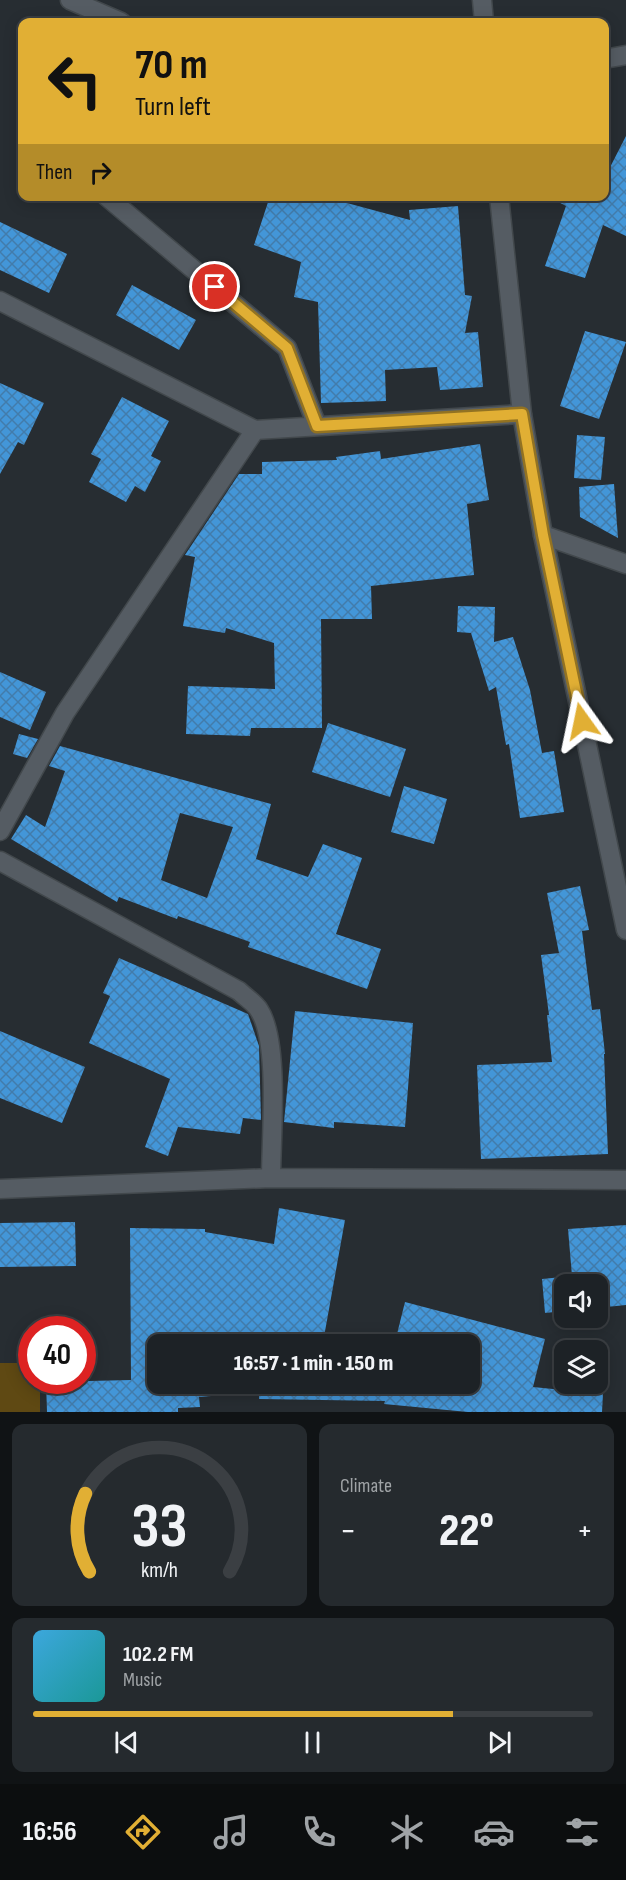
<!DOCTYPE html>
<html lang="en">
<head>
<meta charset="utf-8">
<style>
	:root { --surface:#1d2226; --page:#252a2e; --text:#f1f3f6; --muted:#a0a4a7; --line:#3b3f43; --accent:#e1af34 }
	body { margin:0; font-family:"Sofia Sans Condensed",sans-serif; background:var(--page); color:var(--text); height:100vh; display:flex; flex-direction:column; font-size:22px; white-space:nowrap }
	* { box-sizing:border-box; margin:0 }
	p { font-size:20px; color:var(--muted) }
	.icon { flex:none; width:33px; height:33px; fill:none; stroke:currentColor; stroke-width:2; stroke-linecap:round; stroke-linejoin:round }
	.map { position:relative; height:1412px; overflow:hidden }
	.side { display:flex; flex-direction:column; gap:12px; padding:12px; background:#101315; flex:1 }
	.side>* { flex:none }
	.hud { position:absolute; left:18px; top:18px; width:591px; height:183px; border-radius:12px; box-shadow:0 3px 15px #0003,0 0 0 2px var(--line); background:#e1af34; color:#111; overflow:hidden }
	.buttons { position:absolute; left:554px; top:1274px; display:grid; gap:12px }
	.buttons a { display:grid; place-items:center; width:54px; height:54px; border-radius:12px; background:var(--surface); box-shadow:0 3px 15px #0003,0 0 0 2px var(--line); font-size:30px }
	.speed { position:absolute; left:18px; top:1316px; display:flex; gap:12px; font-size:30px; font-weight:700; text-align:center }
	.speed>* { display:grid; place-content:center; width:78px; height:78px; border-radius:50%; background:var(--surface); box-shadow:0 3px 15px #0003,0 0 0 2px var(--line); line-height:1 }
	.speed .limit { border:9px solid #d22; background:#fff; color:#111 }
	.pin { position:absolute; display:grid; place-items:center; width:51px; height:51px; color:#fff; margin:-26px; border:3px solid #fff; border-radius:50%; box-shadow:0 2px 6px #0007 }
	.me { position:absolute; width:66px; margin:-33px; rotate:348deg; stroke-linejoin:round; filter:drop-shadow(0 0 4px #0008) }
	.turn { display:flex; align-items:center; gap:21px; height:126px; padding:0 18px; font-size:27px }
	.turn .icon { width:78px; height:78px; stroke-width:2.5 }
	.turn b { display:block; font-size:42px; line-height:51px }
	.then { display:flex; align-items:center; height:57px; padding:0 18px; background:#0003; gap:12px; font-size:22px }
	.big { font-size:45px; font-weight:800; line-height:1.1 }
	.side .card { flex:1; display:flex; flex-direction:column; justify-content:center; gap:9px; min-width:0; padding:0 21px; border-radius:12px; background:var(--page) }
	.side .dial { align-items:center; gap:0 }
	.dial svg { height:156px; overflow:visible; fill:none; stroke:var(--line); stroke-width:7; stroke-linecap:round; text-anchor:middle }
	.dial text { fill:var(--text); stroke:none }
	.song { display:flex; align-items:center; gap:18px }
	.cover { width:72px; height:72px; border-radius:9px; background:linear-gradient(135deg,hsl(200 70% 55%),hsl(180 70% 35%)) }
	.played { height:6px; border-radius:3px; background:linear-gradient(90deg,var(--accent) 75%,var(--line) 75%) }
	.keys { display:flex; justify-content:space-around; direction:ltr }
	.heat { display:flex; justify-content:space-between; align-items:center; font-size:33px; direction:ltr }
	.side .tiles { flex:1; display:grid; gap:12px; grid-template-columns:1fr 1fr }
	.card:last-child { grid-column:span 2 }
	.trip { position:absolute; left:147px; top:1334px; width:333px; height:60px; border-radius:12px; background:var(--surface); box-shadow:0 3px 15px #0003,0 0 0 2px var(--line); font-weight:800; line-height:60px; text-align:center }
	.dock { display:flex; height:96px; justify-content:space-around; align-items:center; background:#0c0e0f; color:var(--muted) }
	.dock .icon { width:42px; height:42px }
	.dock .active { color:var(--accent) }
	.dock b { font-size:27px; color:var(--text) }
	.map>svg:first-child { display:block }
	.garden { fill:#5f4913 }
	.building { fill:url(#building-cross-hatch); fill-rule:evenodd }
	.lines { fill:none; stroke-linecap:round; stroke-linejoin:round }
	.street-casing { stroke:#42484c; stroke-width:21 }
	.secondary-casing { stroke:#42484c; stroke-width:21 }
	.street { stroke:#555c63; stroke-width:18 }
	.secondary { stroke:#555c63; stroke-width:18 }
	.route-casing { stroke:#927222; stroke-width:15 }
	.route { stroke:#e1af34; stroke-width:10 }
</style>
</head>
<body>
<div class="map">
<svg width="626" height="1412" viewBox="0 0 626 1412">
	<defs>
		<pattern id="building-cross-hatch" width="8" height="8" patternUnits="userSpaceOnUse" patternTransform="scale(1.5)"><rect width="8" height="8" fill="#4396d8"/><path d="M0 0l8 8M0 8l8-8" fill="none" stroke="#427cab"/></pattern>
	</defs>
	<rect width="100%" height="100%" fill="#272d32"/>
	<!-- garden -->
	<path class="garden" d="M 0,1363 L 31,1363 L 32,1380 L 40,1380 L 40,1412 L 0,1412 Z"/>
	<!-- building -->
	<path class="building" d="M 626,136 L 626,236 L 603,225 L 585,278 L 545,266 L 566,206 L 547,196 L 604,196 L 604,179 Z
		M 270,196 L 348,196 L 347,203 L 410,220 L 409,210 L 458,206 L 465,295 L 472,296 L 465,333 L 478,332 L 483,387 L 440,390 L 437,367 L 385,370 L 386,401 L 321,403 L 318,302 L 294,297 L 301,262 L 254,245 Z
		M 0,222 L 67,254 L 49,293 L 0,270 Z
		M 132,285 L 196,320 L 179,350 L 116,315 Z
		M 585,331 L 626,342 L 599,419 L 560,406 Z
		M 0,383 L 44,403 L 24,445 L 18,442 L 0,474 Z
		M 122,397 L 169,421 L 151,456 L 161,461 L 145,492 L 135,486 L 126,502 L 89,482 L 101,459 L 91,454 Z
		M 577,435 L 605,437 L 601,480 L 574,478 Z
		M 480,444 L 489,500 L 467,504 L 474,575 L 371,586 L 372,619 L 321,619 L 322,728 L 251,728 L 250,736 L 186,734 L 188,686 L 275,689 L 274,643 L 226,628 L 225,633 L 183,626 L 195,557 L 185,555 L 239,474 L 262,474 L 262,462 L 337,460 L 336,457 L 380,451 L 381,459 Z
		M 614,484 L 618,538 L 580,517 L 579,487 Z
		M 458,606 L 495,607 L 494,642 L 513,637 L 530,690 L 542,753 L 554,751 L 564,812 L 520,818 L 509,744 L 506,745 L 496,687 L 489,691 L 471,633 L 457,632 Z
		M 0,672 L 46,692 L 30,730 L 0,717 Z
		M 328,723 L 406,749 L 390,797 L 312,772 Z
		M 19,734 L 38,739 L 27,758 L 13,754 Z
		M 60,746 L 271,804 L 256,859 L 308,877 L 323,844 L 362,858 L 336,934 L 381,949 L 367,989 L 248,947 L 250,942 L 178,916 L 177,919 L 119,897 L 117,902 L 11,839 L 26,815 L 45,827 L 65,771 L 49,766 ZM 180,813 L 233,827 L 207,898 L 161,880 Z
		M 404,786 L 447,799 L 434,844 L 391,832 Z
		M 580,886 L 589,930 L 582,931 L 592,1010 L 600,1009 L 605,1054 L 604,1054 L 608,1154 L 481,1159 L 477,1065 L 552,1062 L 547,1015 L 549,1015 L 541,955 L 559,953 L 547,893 Z
		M 119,958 L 248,1014 L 259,1046 L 261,1120 L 243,1118 L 240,1134 L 178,1127 L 168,1156 L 145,1147 L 170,1079 L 89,1043 L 110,996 L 103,993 Z
		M 295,1011 L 413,1023 L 405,1127 L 334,1122 L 334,1128 L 284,1122 Z
		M 0,1031 L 85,1067 L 62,1123 L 0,1098 Z
		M 279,1208 L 345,1220 L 324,1337 L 396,1338 L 405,1302 L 545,1339 L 533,1387 L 603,1394 L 602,1412 L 468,1412 L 384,1404 L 385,1401 L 259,1399 L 259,1392 L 199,1397 L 200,1407 L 178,1408 L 178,1412 L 47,1412 L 46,1382 L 131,1380 L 130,1228 L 205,1229 L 205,1232 L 274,1244 ZM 158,1344 L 470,1344 L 470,1383 L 158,1383 Z
		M 75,1222 L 76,1266 L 0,1267 L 0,1223 Z
		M 626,1225 L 626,1305 L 597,1308 L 597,1284 L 564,1284 L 564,1311 L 545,1313 L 542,1279 L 572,1276 L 568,1229 Z"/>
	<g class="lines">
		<defs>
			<path id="street" d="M 70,0 L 121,22
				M 604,59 L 626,55
				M 106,196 L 287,348 L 317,426
				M 0,301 L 255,430 L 522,414
				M 543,535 L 626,564
				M 0,831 L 65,713 L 255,430
				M 0,861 L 239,991 C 245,997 255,1003 259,1010 C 280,1042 271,1138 271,1178
				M 0,1189 L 271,1178 L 626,1180"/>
			<path id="secondary" d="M 482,0 L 484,22
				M 499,196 L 522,414 L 543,535 L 626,930"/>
		</defs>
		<!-- street casing -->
		<use href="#street" class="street-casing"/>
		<!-- secondary casing -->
		<use href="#secondary" class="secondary-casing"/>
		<!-- street -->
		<use href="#street" class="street"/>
		<!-- secondary -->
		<use href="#secondary" class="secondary"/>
	</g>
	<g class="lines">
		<defs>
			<path id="route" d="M 215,287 L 287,348 L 317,426 L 522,414 L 543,535 L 582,721"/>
		</defs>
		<!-- route casing -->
		<use href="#route" class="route-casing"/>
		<!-- route -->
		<use href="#route" class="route"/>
	</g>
</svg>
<div class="buttons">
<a><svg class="icon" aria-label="sound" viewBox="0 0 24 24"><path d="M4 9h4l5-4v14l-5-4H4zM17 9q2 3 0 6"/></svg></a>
<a><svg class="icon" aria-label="layers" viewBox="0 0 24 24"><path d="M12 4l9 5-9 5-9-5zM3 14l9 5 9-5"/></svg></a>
</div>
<div class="speed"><div class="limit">40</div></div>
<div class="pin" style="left:215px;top:287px;background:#d93025"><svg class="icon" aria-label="arrive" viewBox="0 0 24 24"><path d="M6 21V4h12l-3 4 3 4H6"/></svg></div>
<svg class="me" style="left:582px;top:721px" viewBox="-20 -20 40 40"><path d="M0-17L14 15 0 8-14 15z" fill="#e1af34" stroke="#fff" stroke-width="4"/></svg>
<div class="trip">16:57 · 1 min · 150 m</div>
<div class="hud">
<div class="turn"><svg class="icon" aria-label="left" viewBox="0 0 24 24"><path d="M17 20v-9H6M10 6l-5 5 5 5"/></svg><div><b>70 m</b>Turn left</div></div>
<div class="then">Then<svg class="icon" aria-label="right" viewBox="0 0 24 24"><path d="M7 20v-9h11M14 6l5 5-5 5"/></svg></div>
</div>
</div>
<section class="side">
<div class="tiles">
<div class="card dial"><svg viewBox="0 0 100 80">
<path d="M14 69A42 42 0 1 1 86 69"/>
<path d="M14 69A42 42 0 0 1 12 29" stroke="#e1af34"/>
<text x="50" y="56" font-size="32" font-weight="700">33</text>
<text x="50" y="72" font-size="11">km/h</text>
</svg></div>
<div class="card"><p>Climate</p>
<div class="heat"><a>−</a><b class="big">22°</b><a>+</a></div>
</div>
<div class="card">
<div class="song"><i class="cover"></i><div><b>102.2 FM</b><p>Music</p></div></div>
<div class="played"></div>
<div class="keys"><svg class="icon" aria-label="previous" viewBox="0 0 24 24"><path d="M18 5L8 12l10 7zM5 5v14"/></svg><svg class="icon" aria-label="pause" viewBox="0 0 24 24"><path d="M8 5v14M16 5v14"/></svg><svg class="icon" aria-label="next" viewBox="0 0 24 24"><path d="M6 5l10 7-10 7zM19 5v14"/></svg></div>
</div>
</div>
</section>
<nav class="dock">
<b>16:56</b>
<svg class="icon active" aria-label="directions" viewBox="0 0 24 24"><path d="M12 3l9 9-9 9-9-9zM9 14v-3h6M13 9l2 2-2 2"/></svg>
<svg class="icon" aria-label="music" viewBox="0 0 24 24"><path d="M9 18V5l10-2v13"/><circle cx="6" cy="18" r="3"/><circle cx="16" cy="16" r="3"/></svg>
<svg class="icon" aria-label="phone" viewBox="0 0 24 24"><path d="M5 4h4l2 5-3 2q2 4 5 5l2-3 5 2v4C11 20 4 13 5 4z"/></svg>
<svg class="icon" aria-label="climate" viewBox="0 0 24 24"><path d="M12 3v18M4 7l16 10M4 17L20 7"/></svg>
<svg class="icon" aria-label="car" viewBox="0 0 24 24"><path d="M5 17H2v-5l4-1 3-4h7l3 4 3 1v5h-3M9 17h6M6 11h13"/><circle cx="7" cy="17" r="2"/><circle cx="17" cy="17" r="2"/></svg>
<svg class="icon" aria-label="filters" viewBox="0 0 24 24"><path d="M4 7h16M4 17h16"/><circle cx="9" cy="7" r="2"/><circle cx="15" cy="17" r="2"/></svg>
</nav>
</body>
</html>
